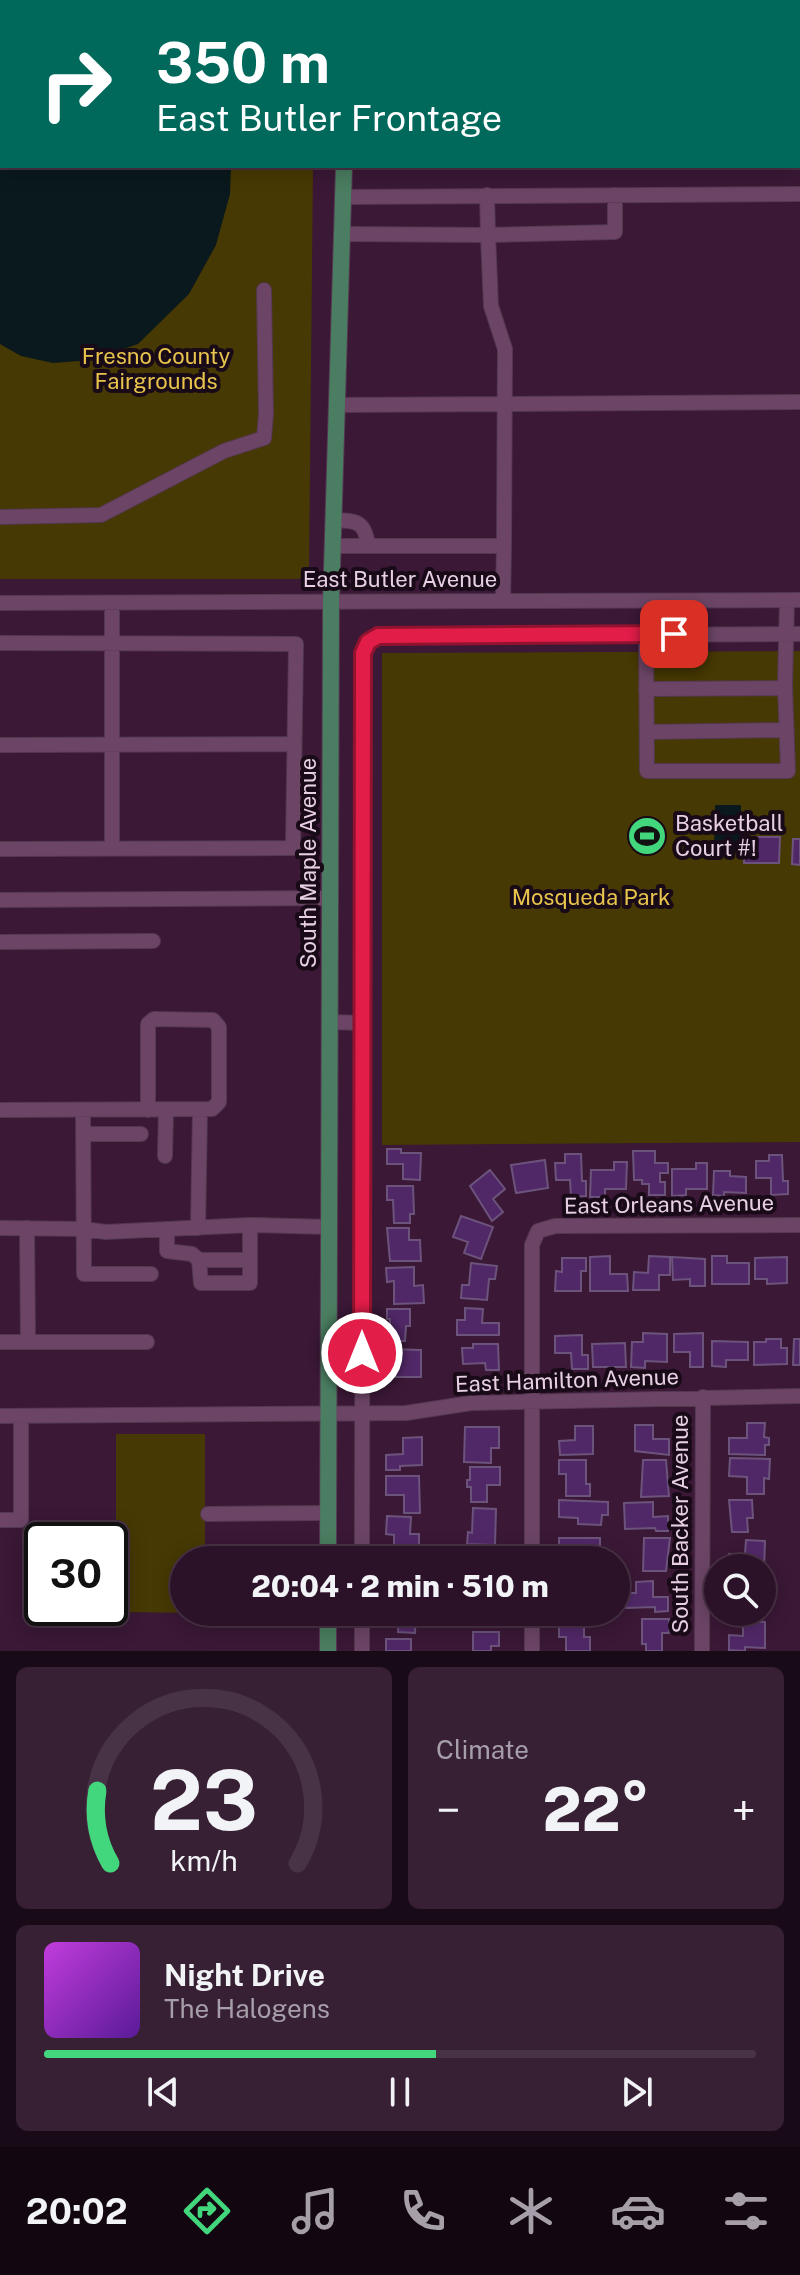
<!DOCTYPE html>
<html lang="en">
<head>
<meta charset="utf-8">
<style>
	:root { --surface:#2c1228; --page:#382034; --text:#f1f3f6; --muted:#a69ea8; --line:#483245; --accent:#42d77c }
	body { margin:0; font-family:"Public Sans",sans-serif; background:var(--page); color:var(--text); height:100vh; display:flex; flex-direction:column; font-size:30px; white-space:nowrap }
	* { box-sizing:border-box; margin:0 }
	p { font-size:26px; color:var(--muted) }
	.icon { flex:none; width:44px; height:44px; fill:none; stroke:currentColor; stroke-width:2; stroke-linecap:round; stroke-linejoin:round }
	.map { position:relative; height:1651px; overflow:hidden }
	.sheet { display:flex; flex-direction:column; gap:16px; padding:16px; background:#180a16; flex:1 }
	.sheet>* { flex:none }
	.banner { position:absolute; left:0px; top:0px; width:800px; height:168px; box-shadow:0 4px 20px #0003,0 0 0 2px var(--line); background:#00695c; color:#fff; overflow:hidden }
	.fabs { position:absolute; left:704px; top:1554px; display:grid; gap:16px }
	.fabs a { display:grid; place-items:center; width:72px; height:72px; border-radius:50%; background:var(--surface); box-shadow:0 4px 20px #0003,0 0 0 2px var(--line); font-size:40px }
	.speed { position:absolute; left:24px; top:1522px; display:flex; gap:16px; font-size:40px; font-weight:700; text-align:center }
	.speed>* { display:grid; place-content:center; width:104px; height:104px; border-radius:50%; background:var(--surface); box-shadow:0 4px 20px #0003,0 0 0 2px var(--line); line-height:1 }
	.speed .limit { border:4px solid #111; border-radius:12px; background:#fff; color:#111 }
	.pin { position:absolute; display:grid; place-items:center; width:68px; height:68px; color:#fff; margin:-34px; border-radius:16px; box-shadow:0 4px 12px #0006 }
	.me { position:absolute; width:88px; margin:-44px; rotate:0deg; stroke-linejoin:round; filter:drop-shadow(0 0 6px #0008) }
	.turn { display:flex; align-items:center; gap:28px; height:168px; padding:0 24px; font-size:36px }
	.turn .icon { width:104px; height:104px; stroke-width:2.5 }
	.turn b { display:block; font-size:56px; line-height:68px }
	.big { font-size:60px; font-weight:800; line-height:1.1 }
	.sheet .tile { flex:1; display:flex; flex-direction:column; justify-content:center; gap:12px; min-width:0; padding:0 28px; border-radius:12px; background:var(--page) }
	.sheet .dial { align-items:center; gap:0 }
	.dial svg { height:208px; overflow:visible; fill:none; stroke:var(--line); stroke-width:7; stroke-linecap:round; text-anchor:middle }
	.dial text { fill:var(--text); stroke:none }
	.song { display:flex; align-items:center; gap:24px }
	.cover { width:96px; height:96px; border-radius:12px; background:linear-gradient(135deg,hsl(290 70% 55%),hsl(270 70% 35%)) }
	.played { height:8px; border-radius:4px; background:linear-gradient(90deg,var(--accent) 55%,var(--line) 55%) }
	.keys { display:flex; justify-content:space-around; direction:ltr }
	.heat { display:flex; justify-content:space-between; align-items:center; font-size:44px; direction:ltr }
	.sheet .tiles { flex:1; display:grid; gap:16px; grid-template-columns:1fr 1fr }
	.tile:last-child { grid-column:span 2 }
	.trip { position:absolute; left:170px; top:1546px; width:460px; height:80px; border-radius:40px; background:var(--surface); box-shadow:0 4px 20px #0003,0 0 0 2px var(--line); font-weight:800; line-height:80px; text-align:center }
	.tab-bar { display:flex; height:128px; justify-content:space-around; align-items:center; background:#120710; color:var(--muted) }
	.tab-bar .icon { width:56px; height:56px }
	.tab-bar .active { color:var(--accent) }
	.tab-bar b { font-size:36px; color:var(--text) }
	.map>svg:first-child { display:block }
	.green { fill:#473903 }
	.water { fill:#0a191d }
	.building { fill:#512867; stroke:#6c537c; stroke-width:2 }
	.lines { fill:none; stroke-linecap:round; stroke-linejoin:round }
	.minor-casing { stroke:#543850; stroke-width:16 }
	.major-casing { stroke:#543850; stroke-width:18 }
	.minor { stroke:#6c4566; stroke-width:14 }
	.major { stroke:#4a7d61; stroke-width:16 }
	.route-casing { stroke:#92132f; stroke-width:20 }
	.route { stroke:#e11d48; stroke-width:14 }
	.labels { text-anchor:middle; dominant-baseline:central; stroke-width:8; stroke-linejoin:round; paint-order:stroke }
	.park-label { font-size:22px; fill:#e8c44c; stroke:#190a17 }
	.street-label { font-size:22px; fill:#e7d0e3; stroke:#190a17 }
	.poi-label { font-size:22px; fill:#e7d0e3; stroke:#190a17; text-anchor:start }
</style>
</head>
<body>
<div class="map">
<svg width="800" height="1651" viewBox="0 0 800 1651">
	<rect width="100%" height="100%" fill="#3a1836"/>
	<!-- green -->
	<path class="green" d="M 0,0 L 314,0 L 2,2 L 2,166 L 313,166 L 309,571 L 299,579 L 0,579 Z
		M 800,651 L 800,1142 L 382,1145 L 382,653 Z
		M 116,1434 L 205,1434 L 205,1560 L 184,1560 L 184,1612 L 205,1613 L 116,1612 Z"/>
	<!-- water -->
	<path class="water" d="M 0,0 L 233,0 L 2,2 L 2,166 L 231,166 L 230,194 L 216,245 L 189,294 L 138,344 L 92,360 L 53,363 L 21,356 L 0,344 Z
		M 715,805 L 741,805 L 741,852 L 714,852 Z"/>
	<!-- building -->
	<path class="building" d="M 745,837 L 780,837 L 779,863 L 744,863 Z
		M 793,839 L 800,839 L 800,865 L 792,864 Z
		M 387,1149 L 401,1149 L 401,1153 L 421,1153 L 420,1180 L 403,1179 L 403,1164 L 387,1164 Z
		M 633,1151 L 655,1151 L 655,1163 L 668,1163 L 668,1173 L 660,1173 L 660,1182 L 665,1182 L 665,1195 L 649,1195 L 649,1184 L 642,1184 L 642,1180 L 634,1180 Z
		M 565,1154 L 581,1154 L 582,1181 L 586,1181 L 586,1196 L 571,1197 L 570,1180 L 556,1180 L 555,1163 L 565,1163 Z
		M 769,1155 L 782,1155 L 783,1181 L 788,1181 L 788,1194 L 771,1195 L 771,1178 L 756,1178 L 756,1161 L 769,1161 Z
		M 545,1160 L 548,1188 L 516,1193 L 511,1165 Z
		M 614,1162 L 627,1162 L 626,1189 L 605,1189 L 605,1197 L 590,1197 L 591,1170 L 614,1170 Z
		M 696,1163 L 707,1163 L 707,1189 L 686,1189 L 686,1195 L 672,1196 L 672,1169 L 696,1169 Z
		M 490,1170 L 505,1189 L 493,1199 L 503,1212 L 492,1221 L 470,1186 Z
		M 714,1171 L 730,1171 L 730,1176 L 746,1177 L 746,1193 L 724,1192 L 724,1196 L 713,1195 Z
		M 387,1186 L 413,1186 L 414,1214 L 410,1214 L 410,1223 L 394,1223 L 393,1200 L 387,1200 Z
		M 461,1216 L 493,1227 L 481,1259 L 464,1253 L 468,1242 L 453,1237 Z
		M 387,1228 L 409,1228 L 409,1240 L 420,1240 L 421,1261 L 390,1261 Z
		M 610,1256 L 610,1274 L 627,1274 L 628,1291 L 590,1291 L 590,1257 Z
		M 649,1256 L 670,1257 L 670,1275 L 659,1275 L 659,1290 L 633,1290 L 634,1272 L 648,1273 Z
		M 712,1256 L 727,1256 L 727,1263 L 749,1263 L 749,1284 L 712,1284 Z
		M 672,1257 L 705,1259 L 705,1286 L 690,1286 L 690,1279 L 673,1280 Z
		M 787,1257 L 787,1283 L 767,1284 L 767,1279 L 755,1279 L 755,1258 Z
		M 562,1258 L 586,1258 L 586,1271 L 581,1271 L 581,1291 L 555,1291 L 556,1271 L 562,1272 Z
		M 471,1263 L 497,1266 L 495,1279 L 489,1279 L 487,1300 L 461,1298 L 462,1285 L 469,1285 Z
		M 414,1267 L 414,1286 L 423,1285 L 424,1303 L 394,1304 L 394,1281 L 387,1282 L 386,1268 Z
		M 465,1308 L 483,1309 L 482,1323 L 499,1323 L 499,1335 L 457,1335 L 457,1320 L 465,1320 Z
		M 387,1309 L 410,1309 L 410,1326 L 406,1326 L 405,1341 L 390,1341 L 390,1319 L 387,1319 Z
		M 643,1333 L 667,1334 L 667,1362 L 645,1361 L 645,1368 L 631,1367 L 632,1342 L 643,1342 Z
		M 703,1333 L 703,1367 L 690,1367 L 690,1352 L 674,1352 L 674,1334 Z
		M 582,1335 L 582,1355 L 588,1355 L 588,1369 L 572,1369 L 571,1353 L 555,1353 L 555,1336 Z
		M 766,1339 L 781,1339 L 781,1348 L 787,1348 L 787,1364 L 754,1365 L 754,1342 L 766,1342 Z
		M 794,1339 L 800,1339 L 800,1365 L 793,1365 Z
		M 712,1341 L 748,1342 L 748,1360 L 726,1360 L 726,1367 L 712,1366 Z
		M 625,1343 L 626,1367 L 593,1367 L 592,1344 Z
		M 473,1344 L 498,1344 L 499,1370 L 486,1370 L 485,1363 L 463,1364 L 462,1348 L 473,1348 Z
		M 388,1349 L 421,1350 L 421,1377 L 387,1377 Z
		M 747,1423 L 765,1423 L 764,1437 L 769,1438 L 769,1445 L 765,1445 L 765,1455 L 729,1454 L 729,1438 L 747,1438 Z
		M 635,1425 L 653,1425 L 653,1439 L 669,1439 L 669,1455 L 635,1451 Z
		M 575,1426 L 593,1426 L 593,1454 L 560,1455 L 559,1441 L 575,1440 Z
		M 465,1427 L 499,1427 L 499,1448 L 491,1448 L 491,1463 L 464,1462 Z
		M 422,1437 L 422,1465 L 400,1466 L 400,1470 L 386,1470 L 386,1455 L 403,1454 L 403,1438 Z
		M 730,1458 L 770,1459 L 769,1479 L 764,1478 L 764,1494 L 747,1494 L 747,1477 L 729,1476 Z
		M 559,1460 L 586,1460 L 586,1484 L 590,1484 L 590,1496 L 566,1496 L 566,1474 L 559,1474 Z
		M 643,1460 L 666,1460 L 669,1496 L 641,1497 Z
		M 470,1467 L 500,1467 L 500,1485 L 487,1485 L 487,1502 L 471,1502 L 471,1487 L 467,1487 L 467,1480 L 470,1480 Z
		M 386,1476 L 419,1476 L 420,1513 L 404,1513 L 404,1495 L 386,1495 Z
		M 559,1500 L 608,1502 L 608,1515 L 602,1515 L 601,1525 L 578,1524 L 578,1518 L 559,1517 Z
		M 729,1500 L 752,1500 L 753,1518 L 747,1518 L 748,1532 L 732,1532 Z
		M 653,1502 L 653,1517 L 668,1516 L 668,1531 L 656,1531 L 655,1528 L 625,1529 L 624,1503 Z
		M 473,1508 L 496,1509 L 495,1545 L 467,1544 L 468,1532 L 472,1533 Z
		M 387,1516 L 411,1517 L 410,1534 L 419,1534 L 419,1554 L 394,1553 L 394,1535 L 386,1534 Z
		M 559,1538 L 600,1538 L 600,1560 L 571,1560 L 571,1555 L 559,1555 Z
		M 644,1538 L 670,1538 L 666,1571 L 643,1571 Z
		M 746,1540 L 765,1541 L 764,1569 L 729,1568 L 729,1554 L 745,1554 Z
		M 499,1550 L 499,1560 L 461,1560 L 461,1551 Z
		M 653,1581 L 653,1597 L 668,1597 L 668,1611 L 655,1612 L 655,1607 L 626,1608 L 626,1593 L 636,1593 L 636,1582 Z
		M 391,1612 L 416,1612 L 415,1633 L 398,1632 L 399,1616 L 391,1615 Z
		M 469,1612 L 499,1612 L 498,1626 L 469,1626 Z
		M 559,1618 L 584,1619 L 584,1637 L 590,1637 L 590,1651 L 566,1651 L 566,1637 L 559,1637 Z
		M 642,1619 L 669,1619 L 669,1633 L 662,1633 L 662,1651 L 646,1651 L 646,1644 L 642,1644 Z
		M 743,1621 L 765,1622 L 765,1648 L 745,1647 L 745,1651 L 729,1650 L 729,1635 L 743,1636 Z
		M 473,1632 L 499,1632 L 499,1646 L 491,1646 L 491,1651 L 473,1651 Z
		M 386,1639 L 411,1639 L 411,1651 L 386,1651 Z"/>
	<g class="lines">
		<defs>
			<path id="minor" d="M 487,195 L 488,235 L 615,232 L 615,195
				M 344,197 L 800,194
				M 339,405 L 800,402
				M 0,517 L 101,515 L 224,451 L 264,438 L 266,414 L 264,290
				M 334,520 C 357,521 365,521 368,546
				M 334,546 L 504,546 L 505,349 L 491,306 L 488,235 L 343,234
				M 503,601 L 504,546
				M 0,603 L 800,600
				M 112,603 L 112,849
				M 646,634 L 647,771 L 788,771 L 785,686 L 787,600
				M 0,643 L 296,644 L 293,848 L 0,849
				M 646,689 L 785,688
				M 647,732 L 787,730
				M 0,745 L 294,744
				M 0,900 L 330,898
				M 0,942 L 153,941
				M 330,1022 L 363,1023
				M 0,1110 L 212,1109 L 219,1102 L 219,1027 L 213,1020 L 154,1019 L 148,1024 L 148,1110
				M 83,1110 L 84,1274 L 151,1274
				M 83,1134 L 141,1134
				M 165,1156 L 166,1110
				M 0,1228 L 83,1229 L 106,1232 L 250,1225 L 329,1227
				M 27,1228 L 28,1340
				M 198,1228 L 200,1110
				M 167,1230 L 167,1251 L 192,1254 L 199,1260 L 201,1283 L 250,1283 L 250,1225
				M 199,1260 L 250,1260
				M 0,1342 L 147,1342
				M 0,1416 L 406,1413 L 471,1403 L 800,1396
				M 208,1514 L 328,1513
				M 0,1520 L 21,1520 L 21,1416
				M 362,1560 L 363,653 L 368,642 L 378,636 L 800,634
				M 532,1560 L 532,1245 L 538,1231 L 555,1226 L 800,1225
				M 362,1612 L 362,1651
				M 532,1612 L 532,1651
				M 702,1651 L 703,1397"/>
			<path id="major" d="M 346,2 L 346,0
				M 328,1560 L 331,602 L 344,166
				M 328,1651 L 328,1612"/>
		</defs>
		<!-- minor casing -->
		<use href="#minor" class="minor-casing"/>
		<!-- major casing -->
		<use href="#major" class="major-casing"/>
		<!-- minor -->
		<use href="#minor" class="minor"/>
		<!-- major -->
		<use href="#major" class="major"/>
	</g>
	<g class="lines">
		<defs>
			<path id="route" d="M 362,1353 L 363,653 L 368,642 L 378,636 L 674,634"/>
		</defs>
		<!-- route casing -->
		<use href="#route" class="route-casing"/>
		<!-- route -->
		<use href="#route" class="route"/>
	</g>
	<!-- icons -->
	<defs>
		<symbol id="stadium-disc" viewBox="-11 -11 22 22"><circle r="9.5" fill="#42d77c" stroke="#190a17"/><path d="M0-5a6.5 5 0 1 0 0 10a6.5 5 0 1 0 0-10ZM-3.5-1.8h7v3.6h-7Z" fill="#111"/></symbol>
	</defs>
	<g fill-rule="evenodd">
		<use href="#stadium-disc" x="625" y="814" width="44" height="44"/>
	</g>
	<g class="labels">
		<!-- park labels -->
		<g class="park-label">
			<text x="156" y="356">Fresno County<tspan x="156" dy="25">Fairgrounds</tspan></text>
			<text x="591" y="897">Mosqueda Park</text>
		</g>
		<!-- street labels -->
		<g class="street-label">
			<text x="400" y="579">East Butler Avenue</text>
			<text transform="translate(308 863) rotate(-90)">South Maple Avenue</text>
			<text transform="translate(669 1204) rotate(-1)">East Orleans Avenue</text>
			<text transform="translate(567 1380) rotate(-2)">East Hamilton Avenue</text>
			<text transform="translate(680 1524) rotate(-90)">South Backer Avenue</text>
		</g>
		<!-- poi labels -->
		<g class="poi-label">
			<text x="675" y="823">Basketball<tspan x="675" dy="25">Court #!</tspan></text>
		</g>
	</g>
</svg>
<div class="fabs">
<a><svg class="icon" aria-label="search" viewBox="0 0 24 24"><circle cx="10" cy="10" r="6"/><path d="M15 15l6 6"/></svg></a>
</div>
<div class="speed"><div class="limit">30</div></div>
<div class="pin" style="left:674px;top:634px;background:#d93025"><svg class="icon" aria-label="arrive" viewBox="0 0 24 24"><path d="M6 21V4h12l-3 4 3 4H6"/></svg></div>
<svg class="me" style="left:362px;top:1353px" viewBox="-20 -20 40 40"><circle r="17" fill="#e11d48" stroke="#fff" stroke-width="3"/><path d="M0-11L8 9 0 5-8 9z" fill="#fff"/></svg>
<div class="trip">20:04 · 2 min · 510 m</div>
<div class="banner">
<div class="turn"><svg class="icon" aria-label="right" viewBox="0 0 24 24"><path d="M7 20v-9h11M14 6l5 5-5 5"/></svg><div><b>350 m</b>East Butler Frontage</div></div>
</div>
</div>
<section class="sheet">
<div class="tiles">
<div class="tile dial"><svg viewBox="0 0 100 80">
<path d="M14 69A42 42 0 1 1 86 69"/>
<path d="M14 69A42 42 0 0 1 9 41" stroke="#42d77c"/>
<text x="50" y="56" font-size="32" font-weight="700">23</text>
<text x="50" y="72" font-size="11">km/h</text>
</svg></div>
<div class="tile"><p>Climate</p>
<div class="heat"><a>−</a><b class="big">22°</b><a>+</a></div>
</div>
<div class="tile">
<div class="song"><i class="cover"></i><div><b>Night Drive</b><p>The Halogens</p></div></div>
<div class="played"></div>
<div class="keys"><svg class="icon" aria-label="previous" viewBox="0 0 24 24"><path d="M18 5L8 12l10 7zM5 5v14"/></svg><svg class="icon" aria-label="pause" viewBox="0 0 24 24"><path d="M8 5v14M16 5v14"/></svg><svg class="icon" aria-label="next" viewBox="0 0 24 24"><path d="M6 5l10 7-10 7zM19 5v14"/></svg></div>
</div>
</div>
</section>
<nav class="tab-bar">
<b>20:02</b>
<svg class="icon active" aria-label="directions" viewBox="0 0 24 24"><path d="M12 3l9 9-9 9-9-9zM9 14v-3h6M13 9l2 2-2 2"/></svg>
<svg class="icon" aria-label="music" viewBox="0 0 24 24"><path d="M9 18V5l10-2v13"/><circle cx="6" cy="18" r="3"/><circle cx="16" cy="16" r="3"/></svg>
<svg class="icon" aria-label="phone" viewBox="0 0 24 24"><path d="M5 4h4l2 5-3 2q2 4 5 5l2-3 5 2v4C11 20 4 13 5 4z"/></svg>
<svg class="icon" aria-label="climate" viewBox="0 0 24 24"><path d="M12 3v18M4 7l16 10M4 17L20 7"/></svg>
<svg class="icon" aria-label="car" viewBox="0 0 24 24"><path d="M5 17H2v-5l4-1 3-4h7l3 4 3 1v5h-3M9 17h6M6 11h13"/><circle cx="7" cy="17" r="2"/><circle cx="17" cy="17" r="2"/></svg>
<svg class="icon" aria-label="filters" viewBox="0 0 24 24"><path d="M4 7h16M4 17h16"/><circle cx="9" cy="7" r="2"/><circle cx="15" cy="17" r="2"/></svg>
</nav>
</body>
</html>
